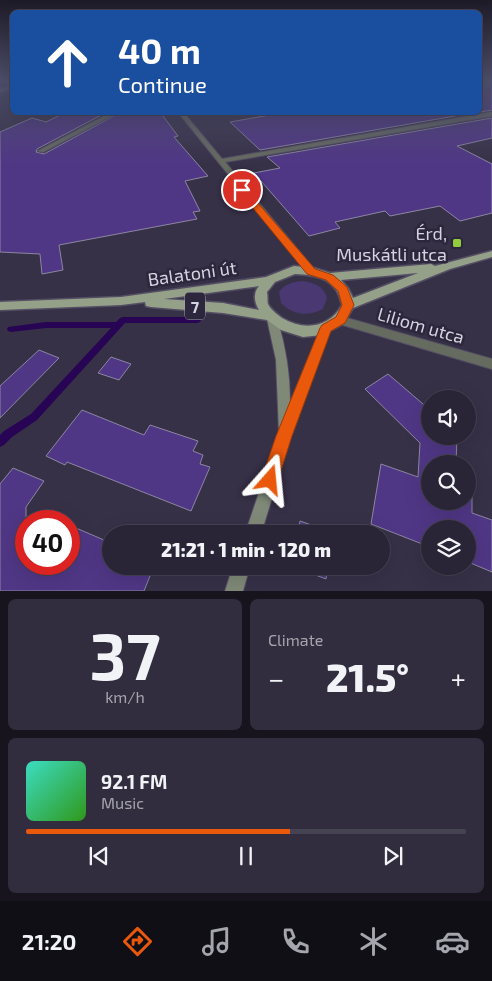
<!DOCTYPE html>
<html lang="en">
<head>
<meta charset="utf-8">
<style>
	:root { --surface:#292536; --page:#312d3e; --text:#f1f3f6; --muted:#a5a5ad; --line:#454251; --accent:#ea580c }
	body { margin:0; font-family:"Exo 2",sans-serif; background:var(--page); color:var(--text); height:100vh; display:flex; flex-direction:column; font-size:19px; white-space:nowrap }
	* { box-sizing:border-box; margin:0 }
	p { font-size:16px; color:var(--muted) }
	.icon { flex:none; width:28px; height:28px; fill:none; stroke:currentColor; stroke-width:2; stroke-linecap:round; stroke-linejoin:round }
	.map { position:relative; height:591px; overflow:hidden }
	.side { display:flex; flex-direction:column; gap:8px; padding:8px; background:#17141e; flex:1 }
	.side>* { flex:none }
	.hud { position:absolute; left:10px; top:10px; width:472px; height:105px; border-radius:8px; box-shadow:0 5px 20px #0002,0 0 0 1px var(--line); background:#1a4fa0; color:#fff; overflow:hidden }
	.buttons { position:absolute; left:421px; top:390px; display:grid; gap:10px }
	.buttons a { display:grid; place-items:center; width:55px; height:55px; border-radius:50%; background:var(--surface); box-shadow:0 5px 20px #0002,0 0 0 1px var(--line); font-size:25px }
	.speed { position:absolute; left:15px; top:510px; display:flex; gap:10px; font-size:25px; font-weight:700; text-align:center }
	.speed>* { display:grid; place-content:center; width:65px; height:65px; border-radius:50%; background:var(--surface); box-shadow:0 5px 20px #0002,0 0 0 1px var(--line); line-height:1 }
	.speed .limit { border:8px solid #d22; background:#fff; color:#111 }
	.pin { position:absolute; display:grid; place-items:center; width:42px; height:42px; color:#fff; margin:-21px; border:2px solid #fff; border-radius:50%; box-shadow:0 1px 5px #0007 }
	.me { position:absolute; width:55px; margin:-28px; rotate:18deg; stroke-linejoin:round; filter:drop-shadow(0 0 4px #0008) }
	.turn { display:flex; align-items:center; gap:18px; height:105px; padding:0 25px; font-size:22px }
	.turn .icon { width:65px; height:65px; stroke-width:2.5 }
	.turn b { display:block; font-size:35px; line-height:42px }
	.big { font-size:38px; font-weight:800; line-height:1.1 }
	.side .widget { flex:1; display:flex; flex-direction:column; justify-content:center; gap:8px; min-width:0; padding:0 18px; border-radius:8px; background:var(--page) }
	.side .dial { align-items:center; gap:0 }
	.dial b { font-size:65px; line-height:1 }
	.song { display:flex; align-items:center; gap:15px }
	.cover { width:60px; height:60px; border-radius:8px; background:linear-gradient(135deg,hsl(170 70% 55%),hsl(110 70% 35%)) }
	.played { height:5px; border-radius:2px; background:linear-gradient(90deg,var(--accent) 60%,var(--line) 60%) }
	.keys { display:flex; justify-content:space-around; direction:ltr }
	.heat { display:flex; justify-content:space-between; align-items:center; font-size:28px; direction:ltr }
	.side .tiles { flex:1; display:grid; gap:8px; grid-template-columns:1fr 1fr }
	.widget:last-child { grid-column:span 2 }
	.trip { position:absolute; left:102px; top:525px; width:288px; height:50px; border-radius:25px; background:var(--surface); box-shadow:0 5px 20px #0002,0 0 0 1px var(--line); font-weight:800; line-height:50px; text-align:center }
	.menu { display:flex; height:80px; justify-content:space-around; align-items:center; background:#100f16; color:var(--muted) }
	.menu .icon { width:35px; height:35px }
	.menu .selected { color:var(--accent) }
	.menu b { font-size:22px; color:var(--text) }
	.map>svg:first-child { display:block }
	.green { fill:#493872 }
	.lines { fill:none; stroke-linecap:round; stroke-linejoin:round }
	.stream { fill:#280454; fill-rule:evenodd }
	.building { fill:#503786; stroke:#8c86a1 }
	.street-casing { stroke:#544e64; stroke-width:2 }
	.secondary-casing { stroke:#544e64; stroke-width:2 }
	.primary-casing { stroke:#544e64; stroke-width:3 }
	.street { fill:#666b60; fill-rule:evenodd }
	.secondary { fill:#808978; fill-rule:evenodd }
	.primary { fill:#95a089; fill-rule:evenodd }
	.route { fill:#ea580c; stroke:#983908 }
	.poi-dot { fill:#93cc3d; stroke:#2d273d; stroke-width:2 }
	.labels { text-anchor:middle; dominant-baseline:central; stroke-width:5; stroke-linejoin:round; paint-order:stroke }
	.shield { fill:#2d273d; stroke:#a39fb0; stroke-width:1 }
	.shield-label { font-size:16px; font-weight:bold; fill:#d6d3e1 }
	.poi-label { font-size:18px; fill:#d6d3e1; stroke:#2d273d; text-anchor:end }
	.street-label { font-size:18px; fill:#d6d3e1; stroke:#2d273d }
</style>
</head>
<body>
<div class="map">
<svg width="492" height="591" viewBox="0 0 492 591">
	<rect width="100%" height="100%" fill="#373148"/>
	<!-- green -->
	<path class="green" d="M 302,281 C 313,282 324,286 327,298 L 323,309 C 308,317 293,315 281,303 L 279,292 C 285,284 292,282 302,281 Z"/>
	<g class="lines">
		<!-- stream -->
		<path class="stream" d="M 123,317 L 197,317 L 200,318 L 201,320 L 200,322 L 197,323 L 125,323 L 37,420 L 12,437 L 4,445 L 0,447 L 0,435 L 4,431 L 31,414 L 111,328 L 46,328 L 11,332 L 8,331 L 7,329 L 8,327 L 46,322 L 116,322 L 120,318 Z"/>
	</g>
	<!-- building -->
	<path class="building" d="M 482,81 L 492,81 L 492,110 L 480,112 L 480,83 Z
		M 66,112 L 107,112 L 37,149 L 36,152 L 44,154 L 121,112 L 160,112 L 178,136 L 174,137 L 208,176 L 185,181 L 200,211 L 193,212 L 197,219 L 59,245 L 63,270 L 42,274 L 40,254 L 0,252 L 0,132 L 32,118 L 46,122 Z
		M 287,112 L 478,112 L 260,150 L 230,122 Z
		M 492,118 L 492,138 L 457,146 L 492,164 L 492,213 L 460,221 L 440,206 L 390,216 L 385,211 L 335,222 L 340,228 L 309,236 L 254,173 L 280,168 L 267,157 Z
		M 39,350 L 59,358 L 0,418 L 0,386 Z
		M 111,357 L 131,364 L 119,380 L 98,373 Z
		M 388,374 L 430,410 L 430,436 L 457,436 L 456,464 L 430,464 L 430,501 L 468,501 L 468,495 L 472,496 L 472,513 L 492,520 L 492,572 L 468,562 L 468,529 L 430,529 L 430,547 L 371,524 L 381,464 L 418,477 L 420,443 L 365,389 Z
		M 82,410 L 144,435 L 150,425 L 198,441 L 193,451 L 203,455 L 200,464 L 210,467 L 191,511 L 67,462 L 65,465 L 46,456 Z
		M 13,468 L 44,481 L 26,507 L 26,564 L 69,564 L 69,525 L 111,543 L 111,566 L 154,566 L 144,591 L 0,591 L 0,484 Z
		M 300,521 L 334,533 L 333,534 L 298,534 Z
		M 292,566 L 328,566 L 326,579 Z"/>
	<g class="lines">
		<defs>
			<path id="street" d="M 12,86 L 12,88 L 0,92 L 0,89 Z
				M 112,112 L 119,112 L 43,152 L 38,151 Z
				M 178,112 L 183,112 L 222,159 L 492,112 L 492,116 L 225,162 L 314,269 L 316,271 L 314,273 L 308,273 Z
				M 340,316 L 492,359 L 492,369 L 336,323 L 335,320 L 336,317 Z"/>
			<path id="secondary" d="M 272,315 L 276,316 L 277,319 C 286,347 290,374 290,403 L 321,328 L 322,325 L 330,325 L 331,328 L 291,436 L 261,534 L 245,534 L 279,433 L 276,360 L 267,319 L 268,316 Z
				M 233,566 L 250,566 L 243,591 L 225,591 Z"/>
			<path id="primary" d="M 492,251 L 492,257 L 450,269 L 353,308 L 343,324 L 322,335 L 303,337 L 281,330 L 267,320 L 223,313 L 151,307 L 146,306 L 145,302 L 121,305 L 0,310 L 0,302 L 121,297 L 266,277 L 294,266 L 314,268 L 330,273 L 431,264 L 435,266 ZM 418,273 L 353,298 L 348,288 L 341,280 ZM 295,274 C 319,275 337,279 342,305 C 329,328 304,331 282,318 C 277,314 271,310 268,304 C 267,301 268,296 267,292 L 275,282 ZM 259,286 C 253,293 254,302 259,310 L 223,303 L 164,299 Z"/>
		</defs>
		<!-- street casing -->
		<use href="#street" class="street-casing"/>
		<!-- secondary casing -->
		<use href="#secondary" class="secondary-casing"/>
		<!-- primary casing -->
		<use href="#primary" class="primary-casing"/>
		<!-- street -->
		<use href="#street" class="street"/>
		<!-- secondary -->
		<use href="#secondary" class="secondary"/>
		<!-- primary -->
		<use href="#primary" class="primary"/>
	</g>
	<!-- sky -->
	<linearGradient id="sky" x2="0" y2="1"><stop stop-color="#1e1b28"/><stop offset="0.49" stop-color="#4d4e6a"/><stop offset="1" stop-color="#4d4e6a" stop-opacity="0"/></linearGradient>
	<rect width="492" height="164" fill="url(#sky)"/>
	<!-- route -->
	<path class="route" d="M 239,188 L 245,188 L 315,269 L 333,275 L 347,287 L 354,305 L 345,323 L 331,331 L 292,436 L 278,480 L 276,486 L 270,489 L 264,486 L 261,480 L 276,436 L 320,328 L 322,325 L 336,317 L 342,305 L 338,291 L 326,280 L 307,274 L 239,191 Z"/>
	<!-- markers -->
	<rect class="poi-dot" x="452" y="238" width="10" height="10" rx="2.5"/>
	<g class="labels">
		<!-- shield labels -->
		<rect class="shield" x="185" y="292.5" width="20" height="27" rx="4"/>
		<g class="shield-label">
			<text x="195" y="306">7</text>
		</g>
		<!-- poi labels -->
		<g class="poi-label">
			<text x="447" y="233">Érd,<tspan x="447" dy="21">Muskátli utca</tspan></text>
		</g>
		<!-- street labels -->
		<g class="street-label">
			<text transform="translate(192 273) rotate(-8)">Balatoni út</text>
			<text transform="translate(421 325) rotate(16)">Liliom utca</text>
		</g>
	</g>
</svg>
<div class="buttons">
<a><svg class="icon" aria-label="sound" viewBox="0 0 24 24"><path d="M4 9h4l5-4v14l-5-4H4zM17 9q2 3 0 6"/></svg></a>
<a><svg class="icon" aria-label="search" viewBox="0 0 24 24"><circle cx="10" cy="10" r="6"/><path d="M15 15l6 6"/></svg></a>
<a><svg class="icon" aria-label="layers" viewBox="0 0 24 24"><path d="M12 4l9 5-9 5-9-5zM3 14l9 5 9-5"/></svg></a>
</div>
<div class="speed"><div class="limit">40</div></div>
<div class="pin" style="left:242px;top:190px;background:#d93025"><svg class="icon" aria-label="arrive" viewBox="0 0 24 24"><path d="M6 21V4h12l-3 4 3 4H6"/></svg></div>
<svg class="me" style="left:270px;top:480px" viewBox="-20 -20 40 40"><path d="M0-17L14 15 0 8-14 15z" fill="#ea580c" stroke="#fff" stroke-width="4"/></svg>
<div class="trip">21:21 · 1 min · 120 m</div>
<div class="hud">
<div class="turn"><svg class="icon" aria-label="ahead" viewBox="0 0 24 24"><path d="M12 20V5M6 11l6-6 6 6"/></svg><div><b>40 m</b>Continue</div></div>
</div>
</div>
<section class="side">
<div class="tiles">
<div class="widget dial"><b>37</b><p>km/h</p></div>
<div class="widget"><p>Climate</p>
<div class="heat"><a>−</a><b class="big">21.5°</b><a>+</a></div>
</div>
<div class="widget">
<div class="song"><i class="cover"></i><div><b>92.1 FM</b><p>Music</p></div></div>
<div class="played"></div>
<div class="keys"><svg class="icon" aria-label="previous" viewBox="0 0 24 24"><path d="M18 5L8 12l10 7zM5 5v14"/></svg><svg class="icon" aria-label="pause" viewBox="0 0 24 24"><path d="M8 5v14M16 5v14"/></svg><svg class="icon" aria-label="next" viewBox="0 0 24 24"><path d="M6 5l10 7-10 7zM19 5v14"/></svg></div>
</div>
</div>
</section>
<nav class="menu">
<b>21:20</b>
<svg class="icon selected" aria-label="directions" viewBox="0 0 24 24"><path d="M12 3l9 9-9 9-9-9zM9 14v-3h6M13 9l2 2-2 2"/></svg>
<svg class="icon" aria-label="music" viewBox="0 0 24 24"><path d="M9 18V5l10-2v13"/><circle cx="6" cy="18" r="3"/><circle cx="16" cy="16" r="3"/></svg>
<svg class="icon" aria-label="phone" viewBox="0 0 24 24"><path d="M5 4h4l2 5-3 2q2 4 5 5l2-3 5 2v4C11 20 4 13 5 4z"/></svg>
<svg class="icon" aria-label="climate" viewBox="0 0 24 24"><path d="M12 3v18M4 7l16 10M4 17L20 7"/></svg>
<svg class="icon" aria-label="car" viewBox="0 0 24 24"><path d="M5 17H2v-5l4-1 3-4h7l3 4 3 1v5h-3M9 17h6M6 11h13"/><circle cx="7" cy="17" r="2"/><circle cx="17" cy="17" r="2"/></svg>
</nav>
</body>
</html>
